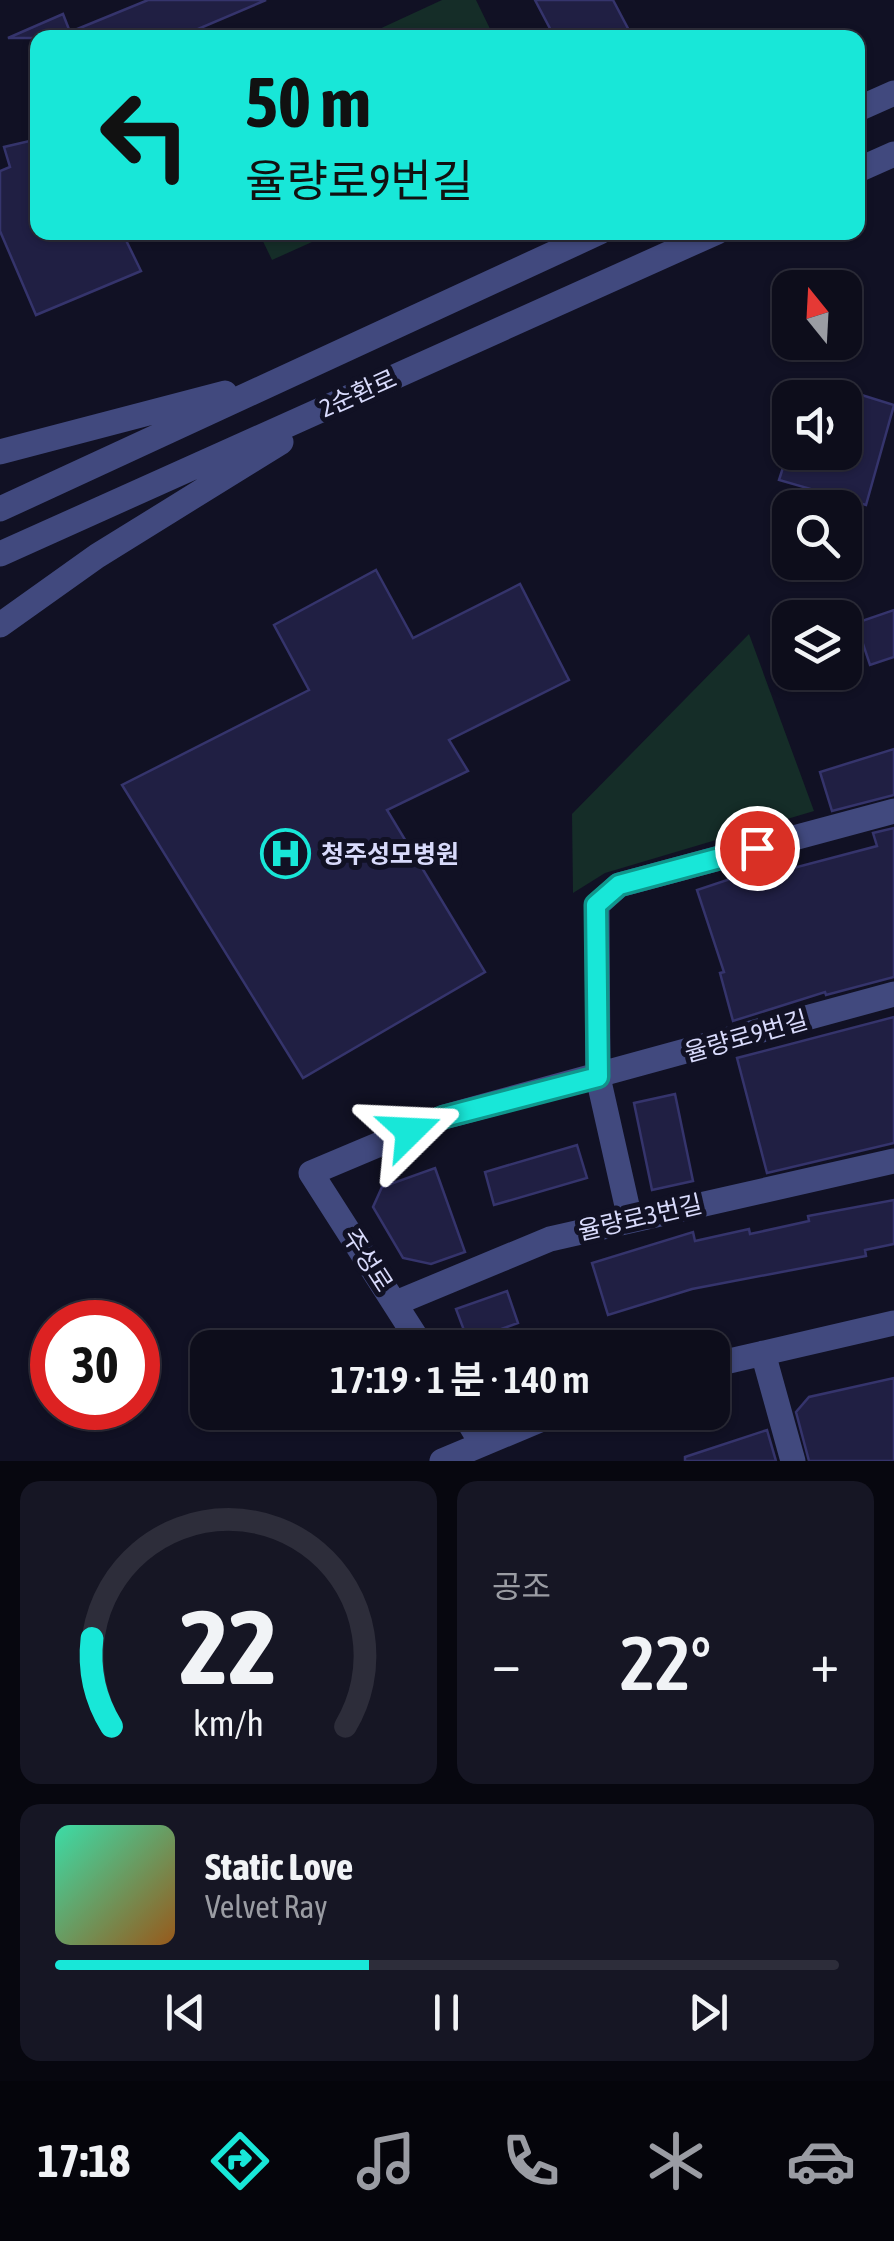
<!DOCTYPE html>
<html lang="ko">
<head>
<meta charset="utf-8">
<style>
	:root { --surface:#0d0d1b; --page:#161624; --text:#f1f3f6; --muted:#9a9ca3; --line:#2d2d3a; --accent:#18e7d8 }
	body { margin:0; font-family:"Asap Condensed","Noto Sans KR",sans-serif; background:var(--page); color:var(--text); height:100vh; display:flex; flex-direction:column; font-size:38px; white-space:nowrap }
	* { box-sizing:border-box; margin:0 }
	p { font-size:32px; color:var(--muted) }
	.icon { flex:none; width:55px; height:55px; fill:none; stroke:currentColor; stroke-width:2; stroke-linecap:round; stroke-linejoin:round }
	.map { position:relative; height:1461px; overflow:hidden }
	.panel { display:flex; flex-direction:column; gap:20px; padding:20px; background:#07070f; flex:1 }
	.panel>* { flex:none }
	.banner { position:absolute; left:30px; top:30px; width:835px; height:210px; border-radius:20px; box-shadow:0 2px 8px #0004,0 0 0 2px var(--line); background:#18e7d8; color:#111; overflow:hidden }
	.needle { width:65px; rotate:342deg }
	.fabs { position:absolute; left:772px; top:270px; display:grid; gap:20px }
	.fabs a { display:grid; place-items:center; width:90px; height:90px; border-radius:20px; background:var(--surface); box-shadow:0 2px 8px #0004,0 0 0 2px var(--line); font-size:50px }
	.speed { position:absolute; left:30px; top:1300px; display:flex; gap:20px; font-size:50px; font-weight:700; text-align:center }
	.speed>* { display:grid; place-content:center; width:130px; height:130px; border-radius:50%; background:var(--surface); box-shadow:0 2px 8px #0004,0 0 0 2px var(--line); line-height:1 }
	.speed .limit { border:15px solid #d22; background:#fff; color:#111 }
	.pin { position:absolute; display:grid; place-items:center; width:85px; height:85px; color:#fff; margin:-42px; border:5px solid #fff; border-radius:50%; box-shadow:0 2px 10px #0007 }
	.me { position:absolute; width:110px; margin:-55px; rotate:69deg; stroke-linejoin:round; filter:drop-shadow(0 0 8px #0008) }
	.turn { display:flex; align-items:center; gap:35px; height:210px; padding:0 50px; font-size:45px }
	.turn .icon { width:130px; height:130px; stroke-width:2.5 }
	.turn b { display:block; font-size:70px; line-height:85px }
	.big { font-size:75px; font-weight:600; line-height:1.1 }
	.panel .card { flex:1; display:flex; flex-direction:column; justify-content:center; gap:15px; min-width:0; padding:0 35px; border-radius:20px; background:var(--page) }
	.panel .dial { align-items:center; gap:0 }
	.dial svg { height:260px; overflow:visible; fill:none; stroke:var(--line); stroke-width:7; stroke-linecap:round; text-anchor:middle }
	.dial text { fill:var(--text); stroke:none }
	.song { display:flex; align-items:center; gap:30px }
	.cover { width:120px; height:120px; border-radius:15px; background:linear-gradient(135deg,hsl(160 70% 55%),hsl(30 70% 35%)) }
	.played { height:10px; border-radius:5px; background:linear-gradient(90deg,var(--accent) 40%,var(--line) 40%) }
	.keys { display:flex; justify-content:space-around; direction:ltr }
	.heat { display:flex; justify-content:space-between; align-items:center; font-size:55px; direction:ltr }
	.panel .tiles { flex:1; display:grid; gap:20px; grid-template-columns:1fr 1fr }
	.card:last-child { grid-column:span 2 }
	.trip { position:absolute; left:190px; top:1330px; width:540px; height:100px; border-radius:20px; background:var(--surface); box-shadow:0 2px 8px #0004,0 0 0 2px var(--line); font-weight:600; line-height:100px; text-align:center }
	.dock { display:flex; height:160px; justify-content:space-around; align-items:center; background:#05050b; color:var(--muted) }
	.dock .icon { width:70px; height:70px }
	.dock .on { color:var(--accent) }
	.dock b { font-size:45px; color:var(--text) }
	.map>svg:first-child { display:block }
	.green { fill:#152d28 }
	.building { fill:#201f43; stroke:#35346c; stroke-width:2.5 }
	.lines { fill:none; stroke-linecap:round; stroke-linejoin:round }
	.minor { stroke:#41497e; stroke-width:25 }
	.route-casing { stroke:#10968c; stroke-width:25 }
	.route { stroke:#18e7d8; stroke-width:18 }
	.labels { text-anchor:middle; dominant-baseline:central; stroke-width:10; stroke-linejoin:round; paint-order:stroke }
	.street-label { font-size:25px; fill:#d8dafb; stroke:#111124 }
	.poi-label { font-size:25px; font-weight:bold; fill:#d8dafb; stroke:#111124; text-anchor:start }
</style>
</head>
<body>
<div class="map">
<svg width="894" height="1461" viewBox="0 0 894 1461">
	<rect width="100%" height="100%" fill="#111124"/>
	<!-- green -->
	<path class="green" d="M 442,0 L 476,0 L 494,37 L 362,37 Z
		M 259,233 L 332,233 L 272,260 Z
		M 749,634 L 814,811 L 605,873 L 573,893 L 572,814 Z"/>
	<!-- building -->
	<path class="building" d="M 148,0 L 266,0 L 177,38 L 8,38 L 63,14 L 70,32 Z
		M 535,0 L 613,0 L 633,38 L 555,38 Z
		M 38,139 L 38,232 L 122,232 L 141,271 L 36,315 L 0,231 L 0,171 L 10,167 L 4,147 Z
		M 852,392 L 894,405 L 866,505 L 779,480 L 788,452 L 845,452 L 845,415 Z
		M 376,570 L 413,638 L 520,584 L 569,680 L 449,740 L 468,771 L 387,810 L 485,972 L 303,1078 L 122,785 L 309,690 L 274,625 Z
		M 894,610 L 894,657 L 870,665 L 856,623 Z
		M 894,749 L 894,795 L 832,811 L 820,772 Z
		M 894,828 L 894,977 L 826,995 L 825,992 L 733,1021 L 720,973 L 724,972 L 697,890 L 742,875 L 744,881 L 877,846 L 873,833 Z
		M 894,1017 L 894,1143 L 767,1173 L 737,1058 Z
		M 675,1094 L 693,1181 L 652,1190 L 634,1103 Z
		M 577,1145 L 587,1178 L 494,1205 L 485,1172 Z
		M 435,1168 L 465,1252 L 431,1264 L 403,1258 L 373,1207 L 382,1187 Z
		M 894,1200 L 894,1244 L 865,1250 L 866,1256 L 692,1289 L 608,1315 L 592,1263 L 693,1232 L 695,1241 L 749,1229 L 750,1234 L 809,1221 L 808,1216 Z
		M 507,1291 L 518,1323 L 468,1341 L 456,1309 Z
		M 894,1378 L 894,1461 L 809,1461 L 796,1412 L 809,1397 Z
		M 767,1430 L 776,1461 L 685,1461 L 685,1457 Z"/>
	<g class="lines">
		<!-- minor -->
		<path class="minor" d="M 858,109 L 894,93
			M 858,170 L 894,154
			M 0,452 L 225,393
			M 0,509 L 600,232
			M 0,554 L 717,232
			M 0,625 L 97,556 L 281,442
			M 630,1219 L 598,1077 L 597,905 L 619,885 L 894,811
			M 396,1303 L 550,1239 L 894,1161
			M 423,1348 L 311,1173 L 444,1117 L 894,994
			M 763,1353 L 793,1461
			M 712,1365 L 894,1323
			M 463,1412 L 482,1444
			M 442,1461 L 559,1412"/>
	</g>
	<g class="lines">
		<defs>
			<path id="route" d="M 410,1131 L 444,1117 L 598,1077 L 596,905 L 619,885 L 757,848"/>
		</defs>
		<!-- route casing -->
		<use href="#route" class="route-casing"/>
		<!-- route -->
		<use href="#route" class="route"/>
	</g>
	<!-- icons -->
	<defs>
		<symbol id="hospital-ring" viewBox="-11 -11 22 22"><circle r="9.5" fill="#111124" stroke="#18e7d8" stroke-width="1.5"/><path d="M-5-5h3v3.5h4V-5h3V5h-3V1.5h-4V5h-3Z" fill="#18e7d8"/></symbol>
	</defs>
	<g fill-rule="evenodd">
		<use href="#hospital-ring" x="258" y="826" width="55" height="55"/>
	</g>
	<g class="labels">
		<!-- street labels -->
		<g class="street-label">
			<text transform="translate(358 393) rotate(-24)">2순환로</text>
			<text transform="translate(746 1036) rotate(-16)">율량로9번길</text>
			<text transform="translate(640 1217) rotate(-13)">율량로3번길</text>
			<text transform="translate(368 1260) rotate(57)">주성로</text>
		</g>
		<!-- poi labels -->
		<g class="poi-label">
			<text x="321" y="854">청주성모병원</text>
		</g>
	</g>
</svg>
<div class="fabs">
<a><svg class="needle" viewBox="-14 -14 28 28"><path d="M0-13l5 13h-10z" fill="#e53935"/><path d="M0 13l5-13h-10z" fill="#9a9ca3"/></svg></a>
<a><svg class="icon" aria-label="sound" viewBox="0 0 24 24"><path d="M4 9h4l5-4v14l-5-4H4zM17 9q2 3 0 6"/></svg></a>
<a><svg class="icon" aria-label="search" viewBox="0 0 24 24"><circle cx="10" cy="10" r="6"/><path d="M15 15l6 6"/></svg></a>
<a><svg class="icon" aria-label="layers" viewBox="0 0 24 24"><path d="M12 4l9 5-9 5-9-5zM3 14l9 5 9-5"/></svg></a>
</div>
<div class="speed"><div class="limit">30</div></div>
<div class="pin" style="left:757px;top:848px;background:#d93025"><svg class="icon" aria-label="arrive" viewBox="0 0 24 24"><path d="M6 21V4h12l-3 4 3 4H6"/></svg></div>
<svg class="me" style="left:410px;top:1131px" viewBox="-20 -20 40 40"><path d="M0-17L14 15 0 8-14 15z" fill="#18e7d8" stroke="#fff" stroke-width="4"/></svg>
<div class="trip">17:19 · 1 분 · 140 m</div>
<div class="banner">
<div class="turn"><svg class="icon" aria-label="left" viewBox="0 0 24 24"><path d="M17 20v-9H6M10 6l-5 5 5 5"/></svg><div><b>50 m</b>율량로9번길</div></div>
</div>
</div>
<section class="panel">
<div class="tiles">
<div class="card dial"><svg viewBox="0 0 100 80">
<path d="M14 69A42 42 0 1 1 86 69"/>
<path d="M14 69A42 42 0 0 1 8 42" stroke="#18e7d8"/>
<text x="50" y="56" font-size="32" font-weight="700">22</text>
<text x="50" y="72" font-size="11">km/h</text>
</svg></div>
<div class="card"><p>공조</p>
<div class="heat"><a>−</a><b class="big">22°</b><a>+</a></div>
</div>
<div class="card">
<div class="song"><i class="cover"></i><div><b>Static Love</b><p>Velvet Ray</p></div></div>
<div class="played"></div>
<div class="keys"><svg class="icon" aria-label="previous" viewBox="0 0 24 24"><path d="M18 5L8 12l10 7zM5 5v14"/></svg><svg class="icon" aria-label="pause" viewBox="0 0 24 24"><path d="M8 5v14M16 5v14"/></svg><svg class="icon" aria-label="next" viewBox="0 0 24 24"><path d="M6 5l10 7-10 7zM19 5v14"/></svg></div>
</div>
</div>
</section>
<nav class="dock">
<b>17:18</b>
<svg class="icon on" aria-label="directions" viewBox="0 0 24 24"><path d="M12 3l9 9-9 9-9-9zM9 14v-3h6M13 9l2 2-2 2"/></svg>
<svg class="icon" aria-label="music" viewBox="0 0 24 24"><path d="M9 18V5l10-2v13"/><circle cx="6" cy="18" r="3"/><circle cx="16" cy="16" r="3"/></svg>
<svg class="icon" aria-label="phone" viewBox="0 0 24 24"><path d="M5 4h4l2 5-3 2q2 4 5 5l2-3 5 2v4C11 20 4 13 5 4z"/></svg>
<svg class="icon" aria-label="climate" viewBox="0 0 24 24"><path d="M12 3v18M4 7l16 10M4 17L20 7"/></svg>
<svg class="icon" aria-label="car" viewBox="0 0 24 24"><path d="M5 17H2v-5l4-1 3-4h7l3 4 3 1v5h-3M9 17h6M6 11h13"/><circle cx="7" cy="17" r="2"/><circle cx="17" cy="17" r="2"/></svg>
</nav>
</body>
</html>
